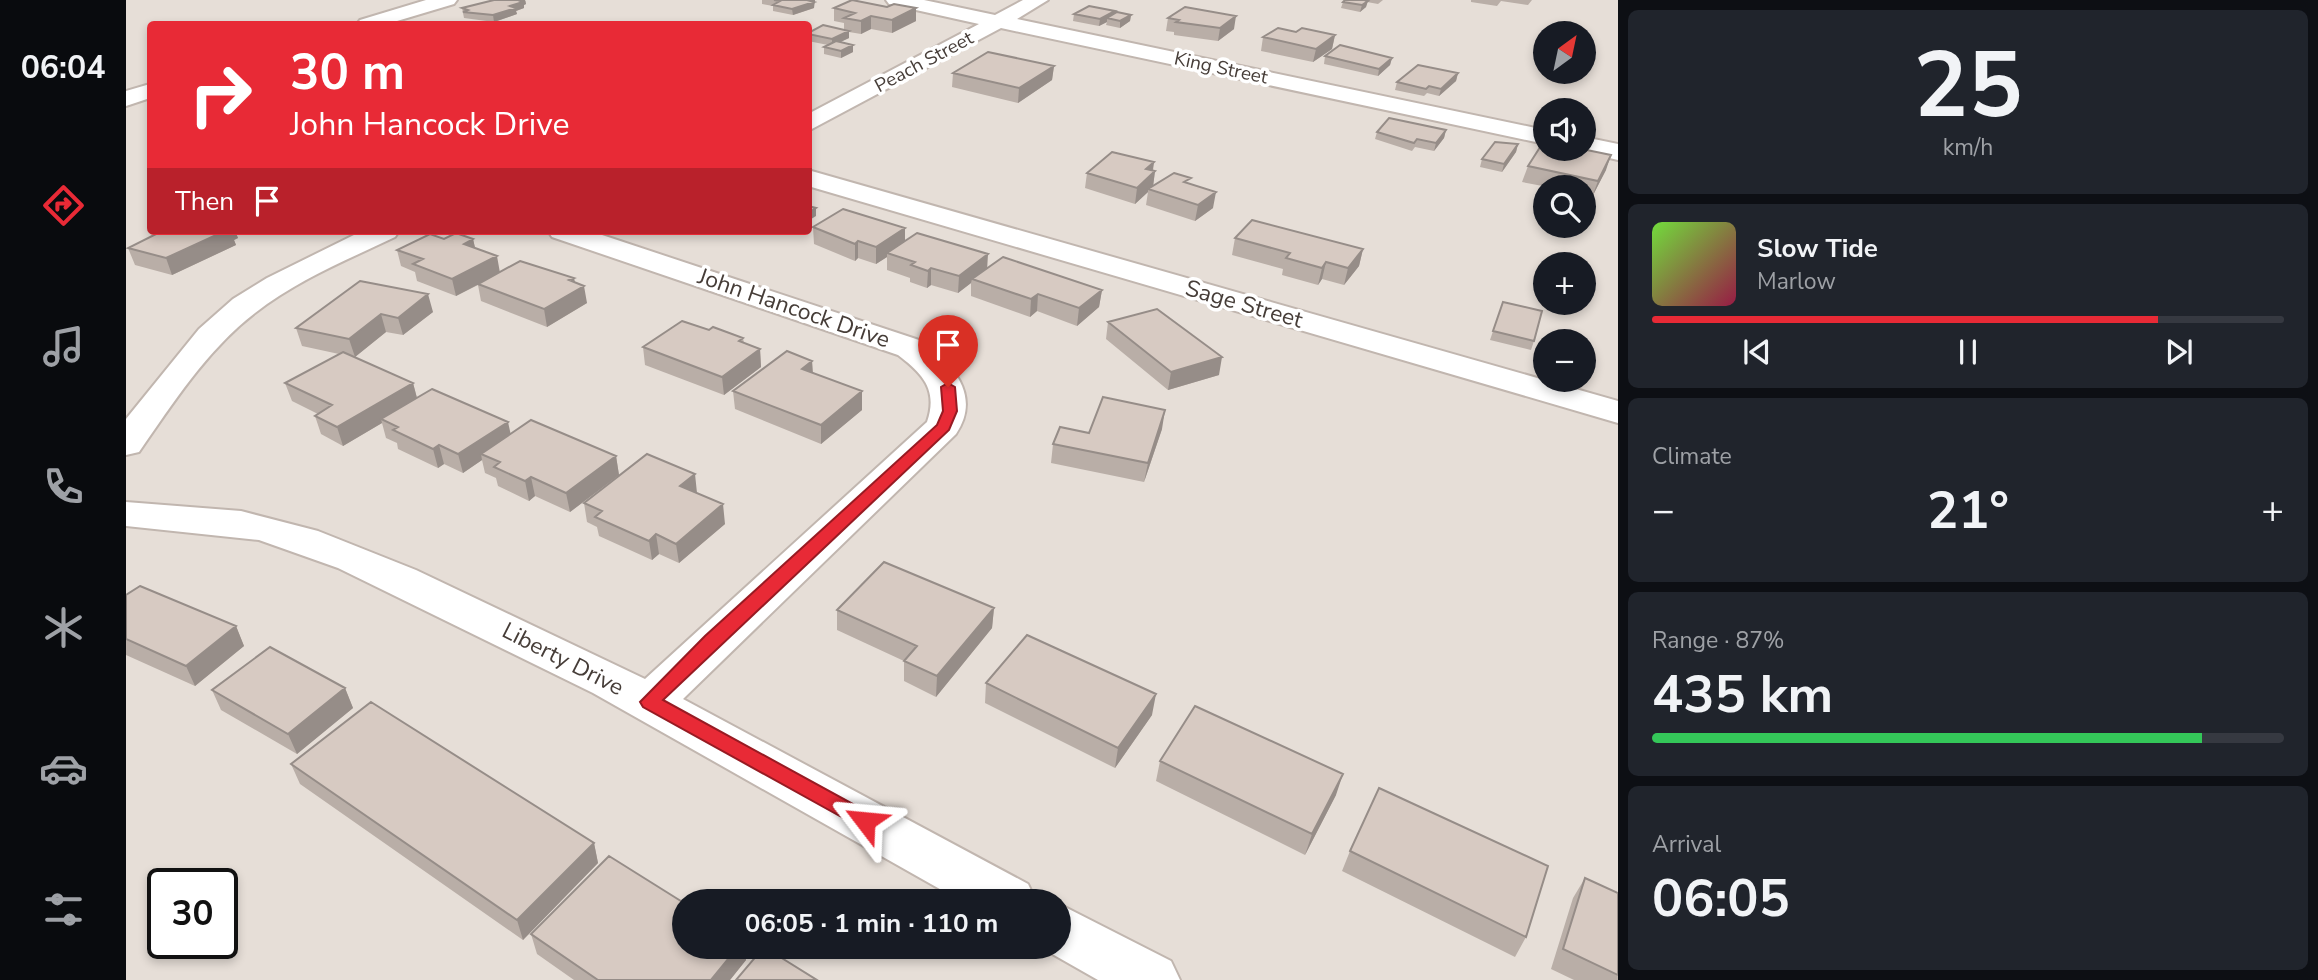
<!DOCTYPE html>
<html lang="en">
<head>
<meta charset="utf-8">
<style>
	:root { --surface:#171b24; --page:#20242c; --text:#f1f3f6; --muted:#9ea1a6; --line:#363941; --accent:#e82a36 }
	body { margin:0; font-family:"Nunito Sans",sans-serif; background:var(--page); color:var(--text); height:100vh; display:flex; flex-direction:column; font-size:26px; white-space:nowrap }
	* { box-sizing:border-box; margin:0 }
	p { font-size:23px; color:var(--muted) }
	.icon { flex:none; width:38px; height:38px; fill:none; stroke:currentColor; stroke-width:2; stroke-linecap:round; stroke-linejoin:round }
	.map { position:relative; flex:1; overflow:hidden }
	.panel { display:flex; flex-direction:column; gap:10px; padding:10px; background:#0d0f14; width:700px }
	.panel>* { flex:none }
	.hud { position:absolute; left:21px; top:21px; width:665px; height:214px; border-radius:7px; box-shadow:0 4px 10px #0003; background:#e82a36; color:#fff; overflow:hidden }
	.needle { width:46px; rotate:33deg }
	.fabs { position:absolute; left:1407px; top:21px; display:grid; gap:14px }
	.fabs a { display:grid; place-items:center; width:63px; height:63px; border-radius:50%; background:var(--surface); box-shadow:0 4px 10px #0003; font-size:35px }
	.speed { position:absolute; left:21px; top:868px; display:flex; gap:14px; font-size:35px; font-weight:700; text-align:center }
	.speed>* { display:grid; place-content:center; width:91px; height:91px; border-radius:50%; background:var(--surface); box-shadow:0 4px 10px #0003; line-height:1 }
	.speed .limit { border:4px solid #111; border-radius:10px; background:#fff; color:#111 }
	.pin { position:absolute; display:grid; place-items:center; width:60px; height:60px; color:#fff; margin:-72px -30px; border-radius:50% 50% 50% 0; rotate:-45deg; box-shadow:0 0 7px #0007 }
	.pin .icon { rotate:45deg }
	.me { position:absolute; width:77px; margin:-38px; rotate:299deg; stroke-linejoin:round; filter:drop-shadow(0 0 5px #0008) }
	.turn { display:flex; align-items:center; gap:24px; height:147px; padding:0 28px; font-size:32px }
	.turn .icon { width:91px; height:91px; stroke-width:2.5 }
	.turn b { display:block; font-size:49px; line-height:60px }
	.then { display:flex; align-items:center; height:66px; padding:0 28px; background:#0003; gap:14px; font-size:26px }
	.big { font-size:52px; font-weight:700; line-height:1.1 }
	.panel .tile { flex:1; display:flex; flex-direction:column; justify-content:center; gap:10px; min-width:0; padding:0 24px; border-radius:10px; background:var(--page) }
	.panel .dial { align-items:center; gap:0 }
	.dial b { font-size:91px; line-height:1 }
	.song { display:flex; align-items:center; gap:21px }
	.cover { width:84px; height:84px; border-radius:10px; background:linear-gradient(135deg,hsl(100 70% 55%),hsl(340 70% 35%)) }
	.played { height:7px; border-radius:4px; background:linear-gradient(90deg,var(--accent) 80%,var(--line) 80%) }
	.keys { display:flex; justify-content:space-around; direction:ltr }
	.heat { display:flex; justify-content:space-between; align-items:center; font-size:38px; direction:ltr }
	.charge { height:10px; border-radius:5px; background:linear-gradient(90deg,#34c759 87%,var(--line) 0) }
	.trip { position:absolute; left:546px; top:889px; width:399px; height:70px; border-radius:35px; background:var(--surface); box-shadow:0 4px 10px #0003; font-weight:700; line-height:70px; text-align:center }
	main { display:flex; flex:1; min-height:0 }
	.tab-bar { display:flex; flex-direction:column; width:126px; justify-content:space-around; align-items:center; background:#090b0e; color:var(--muted) }
	.tab-bar .icon { width:49px; height:49px }
	.tab-bar .on { color:var(--accent) }
	.tab-bar b { font-size:32px; color:var(--text) }
	.map>svg:first-child { display:block }
	.residential { fill:#e6ded7; fill-rule:evenodd }
	.lines { fill:none; stroke-linecap:round; stroke-linejoin:round }
	.minor-casing { stroke:#c1b6af; stroke-width:4 }
	.minor { fill:#fff; fill-rule:evenodd }
	.wall { fill:#b9aea7 }
	.shaded-wall { fill:#968d88 }
	.building { fill:#d7cac2; stroke:#968d88; stroke-width:2 }
	.route { fill:#e82a36; stroke:#971b23; stroke-width:2 }
	.labels { text-anchor:middle; dominant-baseline:central; stroke-width:7; stroke-linejoin:round; paint-order:stroke }
	.far-street-label { font-size:19px; fill:#463d38; stroke:#fff }
	.street-label { font-size:23px; fill:#463d38; stroke:#fff }
</style>
</head>
<body>
<main>
<nav class="tab-bar">
<b>06:04</b>
<svg class="icon on" aria-label="directions" viewBox="0 0 24 24"><path d="M12 3l9 9-9 9-9-9zM9 14v-3h6M13 9l2 2-2 2"/></svg>
<svg class="icon" aria-label="music" viewBox="0 0 24 24"><path d="M9 18V5l10-2v13"/><circle cx="6" cy="18" r="3"/><circle cx="16" cy="16" r="3"/></svg>
<svg class="icon" aria-label="phone" viewBox="0 0 24 24"><path d="M5 4h4l2 5-3 2q2 4 5 5l2-3 5 2v4C11 20 4 13 5 4z"/></svg>
<svg class="icon" aria-label="climate" viewBox="0 0 24 24"><path d="M12 3v18M4 7l16 10M4 17L20 7"/></svg>
<svg class="icon" aria-label="car" viewBox="0 0 24 24"><path d="M5 17H2v-5l4-1 3-4h7l3 4 3 1v5h-3M9 17h6M6 11h13"/><circle cx="7" cy="17" r="2"/><circle cx="17" cy="17" r="2"/></svg>
<svg class="icon" aria-label="filters" viewBox="0 0 24 24"><path d="M4 7h16M4 17h16"/><circle cx="9" cy="7" r="2"/><circle cx="15" cy="17" r="2"/></svg>
</nav>
<div class="map">
<svg width="1492" height="980" viewBox="0 0 1492 980">
	<rect width="100%" height="100%" fill="#f3eee9"/>
	<!-- residential -->
	<path class="residential" d="M 0,0 L 1492,0 L 1492,980 L 0,980 ZM 24,24 L 682,24 L 682,231 L 24,231 ZM 1419,33 L 1458,33 L 1458,72 L 1419,72 ZM 1419,110 L 1458,110 L 1458,149 L 1419,149 ZM 1419,187 L 1458,187 L 1458,226 L 1419,226 ZM 1419,264 L 1458,264 L 1458,303 L 1419,303 ZM 1419,341 L 1458,341 L 1458,380 L 1419,380 ZM 37,884 L 96,884 L 96,943 L 37,943 ZM 558,901 L 933,901 L 933,947 L 558,947 Z"/>
	<g class="lines">
		<defs>
			<path id="minor" d="M 300,0 L 331,0 L 328,4 L 261,24 L 231,24 L 234,20 Z
				M 760,0 L 798,0 L 869,15 L 897,0 L 922,0 L 891,19 L 1419,130 L 1419,144 L 875,28 L 682,131 L 682,114 L 853,24 L 763,4 Z
				M 24,84 L 24,98 L 0,106 L 0,91 Z
				M 1458,137 L 1492,144 L 1492,160 L 1449,150 L 1458,149 Z
				M 682,170 L 1492,401 L 1492,423 L 682,186 Z
				M 236,231 L 273,231 L 269,237 C 221,260 171,280 129,313 C 81,350 47,403 13,452 L 0,455 L 0,419 L 73,329 L 107,299 L 141,278 Z
				M 422,231 L 464,231 L 796,341 C 826,364 856,395 830,434 L 557,699 L 902,884 L 910,901 L 835,901 L 467,693 L 212,568 L 133,540 L 0,526 L 0,502 L 115,511 L 192,531 L 290,570 L 519,679 L 801,422 C 812,390 797,374 772,355 L 426,237 Z
				M 933,904 L 1045,961 L 1054,980 L 972,980 L 914,947 L 933,947 Z"/>
		</defs>
		<!-- minor casing -->
		<use href="#minor" class="minor-casing"/>
		<!-- minor -->
		<use href="#minor" class="minor"/>
	</g>
	<!-- wall -->
	<path class="wall" d="M 368,0 L 399,0 L 400,4 L 398,5 L 398,8 L 390,11 L 391,14 L 368,22 L 338,18 L 336,8 Z
		M 636,0 L 689,0 L 689,3 L 688,4 L 688,8 L 667,15 L 647,11 L 647,6 L 636,4 Z
		M 1219,0 L 1257,0 L 1252,4 L 1241,2 L 1240,7 L 1234,12 L 1215,8 L 1217,2 Z
		M 1345,0 L 1406,0 L 1402,5 L 1375,1 L 1371,6 L 1345,2 Z
		M 708,8 L 790,21 L 766,33 L 745,29 L 735,34 L 723,32 L 723,38 L 714,42 L 727,45 L 727,52 L 715,58 L 698,54 L 698,47 L 702,45 L 682,41 L 682,34 L 718,30 L 718,23 L 708,21 Z
		M 989,11 L 989,14 L 1005,15 L 1004,21 L 994,28 L 980,25 L 981,22 L 973,26 L 947,21 L 948,14 Z
		M 1042,18 L 1108,29 L 1092,41 L 1048,35 L 1048,32 L 1040,31 Z
		M 1170,32 L 1209,35 L 1206,49 L 1187,62 L 1135,51 L 1137,37 Z
		M 1199,56 L 1266,58 L 1264,65 L 1252,76 L 1198,64 Z
		M 928,66 L 926,80 L 892,103 L 826,87 L 827,73 Z
		M 1332,73 L 1330,81 L 1313,96 L 1301,93 L 1298,96 L 1269,90 L 1271,82 Z
		M 1320,130 L 1318,138 L 1308,151 L 1289,147 L 1286,151 L 1249,139 L 1251,132 Z
		M 1392,144 L 1390,152 L 1376,172 L 1354,167 L 1356,159 Z
		M 1028,162 L 1027,171 L 1029,171 L 1027,186 L 1064,184 L 1087,208 L 1069,221 L 1020,205 L 1022,192 L 1009,204 L 959,188 L 961,173 Z
		M 1402,166 L 1480,170 L 1466,197 L 1458,195 L 1458,187 L 1422,187 L 1396,182 Z
		M 687,227 L 779,228 L 779,241 L 861,268 L 976,290 L 973,307 L 951,326 L 911,311 L 904,317 L 845,296 L 845,283 L 832,293 L 805,285 L 801,288 L 784,282 L 784,278 L 761,270 L 761,257 L 750,264 L 732,258 L 729,261 L 688,244 Z
		M 36,231 L 109,231 L 112,238 L 108,240 L 110,245 L 46,275 L 9,265 L 2,248 Z
		M 649,231 L 666,231 L 660,235 Z
		M 1109,238 L 1237,249 L 1233,266 L 1218,285 L 1196,279 L 1192,285 L 1156,275 L 1157,269 L 1106,255 Z
		M 318,239 L 347,239 L 349,248 L 374,272 L 448,278 L 449,282 L 461,303 L 421,327 L 355,301 L 352,285 L 330,296 L 291,281 L 289,272 L 275,266 L 271,250 Z
		M 234,281 L 307,312 L 277,335 L 260,332 L 229,357 L 287,383 L 291,398 L 384,434 L 490,456 L 493,475 L 444,512 L 409,496 L 403,501 L 372,486 L 370,478 L 359,473 L 356,460 L 337,473 L 318,464 L 312,468 L 272,449 L 271,443 L 260,438 L 256,423 L 217,446 L 195,434 L 189,416 L 192,414 L 166,401 L 159,383 L 213,354 L 176,346 L 170,328 Z
		M 1377,302 L 1408,341 L 1405,350 L 1364,340 Z
		M 982,322 L 1093,375 L 1042,390 L 980,339 Z
		M 583,330 L 617,338 L 618,343 L 634,349 L 635,367 L 598,395 L 519,365 L 517,347 Z
		M 686,361 L 687,373 L 736,410 L 695,444 L 609,409 L 607,391 Z
		M 1036,429 L 1018,482 L 925,463 L 927,444 L 963,433 Z
		M 571,493 L 599,524 L 553,563 L 533,554 L 526,560 L 473,536 L 471,527 L 461,522 L 458,503 Z
		M 0,595 L 110,626 L 118,646 L 69,686 L 0,655 Z
		M 868,608 L 866,628 L 810,697 L 778,681 L 778,661 L 711,630 L 711,610 Z
		M 860,683 L 1026,715 L 989,768 L 859,703 Z
		M 219,688 L 227,708 L 171,754 L 95,710 L 86,690 Z
		M 1034,761 L 1210,795 L 1179,855 L 1030,781 Z
		M 165,764 L 468,843 L 472,863 L 397,940 L 174,784 Z
		M 1224,851 L 1400,937 L 1389,957 L 1216,871 Z
		M 1459,878 L 1492,893 L 1492,980 L 1448,980 L 1425,969 L 1447,898 Z
		M 405,934 L 558,947 L 619,947 L 620,960 L 604,980 L 448,980 L 411,954 Z"/>
	<!-- shaded-wall -->
	<path class="shaded-wall" d="M 392,0 L 399,0 L 400,4 L 398,5 L 398,8 L 390,11 L 391,14 L 368,22 L 367,15 Z
		M 682,0 L 689,0 L 688,8 L 667,15 L 666,9 Z
		M 1242,1 L 1240,7 L 1234,12 L 1236,5 Z
		M 790,8 L 790,21 L 766,33 L 766,20 Z
		M 989,11 L 988,18 L 981,18 L 981,22 L 973,26 L 974,19 Z
		M 1005,15 L 1004,21 L 994,28 L 994,21 Z
		M 745,16 L 745,29 L 735,34 L 735,21 Z
		M 1110,16 L 1108,29 L 1092,41 L 1094,28 Z
		M 723,31 L 723,38 L 706,46 L 706,39 Z
		M 1209,35 L 1206,49 L 1187,62 L 1190,49 Z
		M 727,45 L 727,52 L 715,58 L 715,51 Z
		M 1266,58 L 1264,65 L 1252,76 L 1253,69 Z
		M 928,66 L 926,80 L 892,103 L 893,88 Z
		M 1332,73 L 1330,81 L 1313,96 L 1315,89 Z
		M 1320,130 L 1318,138 L 1308,151 L 1310,143 Z
		M 1392,144 L 1390,152 L 1376,172 L 1378,164 Z
		M 1485,155 L 1480,170 L 1466,197 L 1472,181 Z
		M 1028,162 L 1026,174 L 1029,171 L 1027,187 L 1022,189 L 1022,192 L 1009,204 L 1011,188 L 1020,169 Z
		M 1090,192 L 1087,208 L 1069,221 L 1072,205 Z
		M 690,208 L 690,216 L 682,221 L 682,213 Z
		M 779,228 L 779,245 L 761,253 L 761,257 L 750,264 L 750,247 Z
		M 98,231 L 109,231 L 112,238 L 108,240 L 110,245 L 46,275 L 40,258 Z
		M 347,239 L 351,256 L 338,244 Z
		M 732,241 L 732,258 L 729,261 L 729,244 Z
		M 1237,249 L 1233,266 L 1218,285 L 1222,268 Z
		M 862,254 L 861,271 L 846,279 L 845,283 L 832,293 L 833,276 Z
		M 371,256 L 374,273 L 330,296 L 326,279 Z
		M 1200,262 L 1196,279 L 1192,285 L 1196,268 Z
		M 805,268 L 805,285 L 801,288 L 802,271 Z
		M 448,278 L 450,290 L 458,286 L 461,303 L 421,327 L 418,309 L 443,280 Z
		M 976,290 L 973,307 L 951,326 L 953,308 Z
		M 302,294 L 307,312 L 277,335 L 272,318 Z
		M 912,294 L 911,311 L 904,317 L 905,299 Z
		M 255,314 L 260,332 L 229,357 L 223,339 Z
		M 634,349 L 635,367 L 598,395 L 596,377 Z
		M 1096,357 L 1093,375 L 1042,390 L 1045,372 Z
		M 686,361 L 687,379 L 676,369 Z
		M 287,383 L 292,402 L 255,419 L 256,423 L 217,446 L 211,427 Z
		M 736,391 L 736,410 L 695,444 L 695,425 Z
		M 1039,410 L 1036,429 L 1018,482 L 1022,463 Z
		M 382,422 L 386,440 L 355,454 L 356,460 L 337,473 L 332,454 Z
		M 313,445 L 318,464 L 312,468 L 307,449 Z
		M 490,456 L 493,475 L 444,512 L 440,493 Z
		M 569,474 L 571,493 L 554,486 Z
		M 405,477 L 409,496 L 403,501 L 399,481 Z
		M 597,504 L 599,524 L 553,563 L 550,544 Z
		M 530,534 L 533,554 L 526,560 L 523,541 Z
		M 868,608 L 866,628 L 810,697 L 811,676 Z
		M 110,626 L 118,646 L 69,686 L 60,666 Z
		M 219,688 L 227,708 L 171,754 L 162,734 Z
		M 1030,694 L 1026,715 L 989,768 L 992,748 Z
		M 1217,774 L 1210,795 L 1179,855 L 1186,834 Z
		M 468,843 L 472,863 L 397,940 L 391,920 Z
		M 612,947 L 619,947 L 620,960 L 604,980 L 585,980 Z"/>
	<!-- building -->
	<path class="building" d="M 368,0 L 392,0 L 397,2 L 384,6 L 390,8 L 367,15 L 337,12 L 342,10 L 336,8 Z
		M 648,0 L 682,0 L 681,0 L 688,2 L 666,9 L 647,5 L 654,1 Z
		M 726,0 L 761,7 L 768,4 L 790,8 L 766,20 L 745,16 L 735,21 L 718,18 L 729,13 L 708,8 Z
		M 1219,0 L 1238,0 L 1242,1 L 1236,5 L 1217,2 Z
		M 963,6 L 989,11 L 974,19 L 948,14 Z
		M 1059,7 L 1110,16 L 1094,28 L 1050,22 L 1053,20 L 1042,18 Z
		M 991,12 L 1005,15 L 994,21 L 981,18 Z
		M 697,25 L 723,31 L 706,39 L 682,34 L 682,33 Z
		M 1152,28 L 1170,32 L 1176,28 L 1209,35 L 1190,49 L 1137,37 Z
		M 710,41 L 727,45 L 715,51 L 698,47 Z
		M 1214,45 L 1266,58 L 1253,69 L 1199,56 Z
		M 862,52 L 928,66 L 893,88 L 827,73 Z
		M 1292,65 L 1332,73 L 1315,89 L 1303,86 L 1300,89 L 1271,82 Z
		M 1263,118 L 1320,130 L 1310,143 L 1291,139 L 1288,143 L 1251,132 Z
		M 1418,141 L 1419,141 L 1419,149 L 1456,149 L 1485,155 L 1472,181 L 1402,166 Z
		M 1369,142 L 1392,144 L 1378,164 L 1356,159 Z
		M 986,152 L 1028,162 L 1020,169 L 1029,171 L 1011,188 L 961,173 Z
		M 1048,173 L 1065,178 L 1058,182 L 1090,192 L 1072,205 L 1022,189 Z
		M 682,206 L 690,208 L 682,213 Z
		M 717,209 L 779,228 L 750,247 L 732,241 L 729,244 L 687,227 Z
		M 1126,220 L 1237,249 L 1222,268 L 1200,262 L 1196,268 L 1160,258 L 1164,253 L 1109,238 Z
		M 36,231 L 99,231 L 40,258 L 2,248 Z
		M 330,233 L 347,239 L 338,244 L 371,256 L 326,279 L 287,264 L 297,259 L 271,250 L 304,234 L 318,239 Z
		M 791,233 L 862,254 L 833,276 L 805,268 L 802,271 L 785,265 L 789,262 L 761,253 Z
		M 877,257 L 976,290 L 953,308 L 912,294 L 905,299 L 846,279 Z
		M 394,261 L 448,278 L 443,280 L 458,286 L 418,309 L 352,284 Z
		M 234,281 L 302,294 L 272,318 L 255,314 L 223,339 L 170,328 Z
		M 1377,302 L 1416,311 L 1408,341 L 1367,331 Z
		M 1031,309 L 1096,357 L 1045,372 L 982,322 Z
		M 556,321 L 583,330 L 587,327 L 617,338 L 613,341 L 634,349 L 596,377 L 517,347 Z
		M 661,351 L 686,361 L 676,369 L 736,391 L 695,425 L 607,391 Z
		M 217,352 L 287,383 L 211,427 L 189,416 L 206,405 L 159,383 Z
		M 306,389 L 382,422 L 332,454 L 313,445 L 307,449 L 267,430 L 272,427 L 255,419 Z
		M 977,397 L 1039,410 L 1022,463 L 927,444 L 934,427 L 963,433 Z
		M 405,420 L 490,456 L 440,493 L 405,477 L 399,481 L 368,467 L 374,462 L 355,454 Z
		M 521,454 L 569,474 L 554,486 L 597,504 L 550,544 L 530,534 L 523,541 L 469,517 L 476,511 L 458,503 Z
		M 758,562 L 868,608 L 811,676 L 778,661 L 791,646 L 711,610 Z
		M 14,586 L 110,626 L 60,666 L 0,639 L 0,595 Z
		M 901,635 L 1030,694 L 992,748 L 860,683 Z
		M 144,647 L 219,688 L 162,734 L 86,690 Z
		M 245,702 L 468,843 L 391,920 L 165,764 Z
		M 1069,706 L 1217,774 L 1186,834 L 1034,761 Z
		M 1253,788 L 1422,866 L 1400,937 L 1224,851 Z
		M 483,856 L 558,903 L 558,947 L 612,947 L 585,980 L 472,980 L 405,934 Z
		M 1459,878 L 1492,893 L 1492,975 L 1437,949 Z
		M 638,947 L 691,980 L 610,980 Z"/>
	<!-- route -->
	<path class="route" d="M 822,383 L 829,387 L 831,411 L 823,430 L 537,700 L 747,815 L 750,821 L 747,828 L 739,830 L 517,707 L 514,702 L 579,636 L 811,425 L 817,411 L 815,387 Z"/>
	<g class="labels">
		<!-- far-street labels -->
		<g class="far-street-label">
			<text transform="translate(798 62) rotate(-28)">Peach Street</text>
			<text transform="translate(1095 68) rotate(12)">King Street</text>
		</g>
		<!-- street labels -->
		<g class="street-label">
			<text transform="translate(1118 304) rotate(16)">Sage Street</text>
			<text transform="translate(668 308) rotate(19)">John Hancock Drive</text>
			<text transform="translate(437 659) rotate(27)">Liberty Drive</text>
		</g>
	</g>
</svg>
<div class="fabs">
<a><svg class="needle" viewBox="-14 -14 28 28"><path d="M0-13l5 13h-10z" fill="#e53935"/><path d="M0 13l5-13h-10z" fill="#9ea1a6"/></svg></a>
<a><svg class="icon" aria-label="sound" viewBox="0 0 24 24"><path d="M4 9h4l5-4v14l-5-4H4zM17 9q2 3 0 6"/></svg></a>
<a><svg class="icon" aria-label="search" viewBox="0 0 24 24"><circle cx="10" cy="10" r="6"/><path d="M15 15l6 6"/></svg></a>
<a>+</a>
<a>−</a>
</div>
<div class="speed"><div class="limit">30</div></div>
<div class="pin" style="left:822px;top:387px;background:#d93025"><svg class="icon" aria-label="arrive" viewBox="0 0 24 24"><path d="M6 21V4h12l-3 4 3 4H6"/></svg></div>
<svg class="me" style="left:739px;top:821px" viewBox="-20 -20 40 40"><path d="M0-17L14 15 0 8-14 15z" fill="#e82a36" stroke="#fff" stroke-width="4"/></svg>
<div class="trip">06:05 · 1 min · 110 m</div>
<div class="hud">
<div class="turn"><svg class="icon" aria-label="right" viewBox="0 0 24 24"><path d="M7 20v-9h11M14 6l5 5-5 5"/></svg><div><b>30 m</b>John Hancock Drive</div></div>
<div class="then">Then<svg class="icon" aria-label="arrive" viewBox="0 0 24 24"><path d="M6 21V4h12l-3 4 3 4H6"/></svg></div>
</div>
</div>
<section class="panel">
<div class="tile dial"><b>25</b><p>km/h</p></div>
<div class="tile">
<div class="song"><i class="cover"></i><div><b>Slow Tide</b><p>Marlow</p></div></div>
<div class="played"></div>
<div class="keys"><svg class="icon" aria-label="previous" viewBox="0 0 24 24"><path d="M18 5L8 12l10 7zM5 5v14"/></svg><svg class="icon" aria-label="pause" viewBox="0 0 24 24"><path d="M8 5v14M16 5v14"/></svg><svg class="icon" aria-label="next" viewBox="0 0 24 24"><path d="M6 5l10 7-10 7zM19 5v14"/></svg></div>
</div>
<div class="tile"><p>Climate</p>
<div class="heat"><a>−</a><b class="big">21°</b><a>+</a></div>
</div>
<div class="tile"><p>Range · 87%</p><b class="big">435 km</b><div class="charge"></div></div>
<div class="tile"><p>Arrival</p><b class="big">06:05</b></div>
</section>
</main>
</body>
</html>
